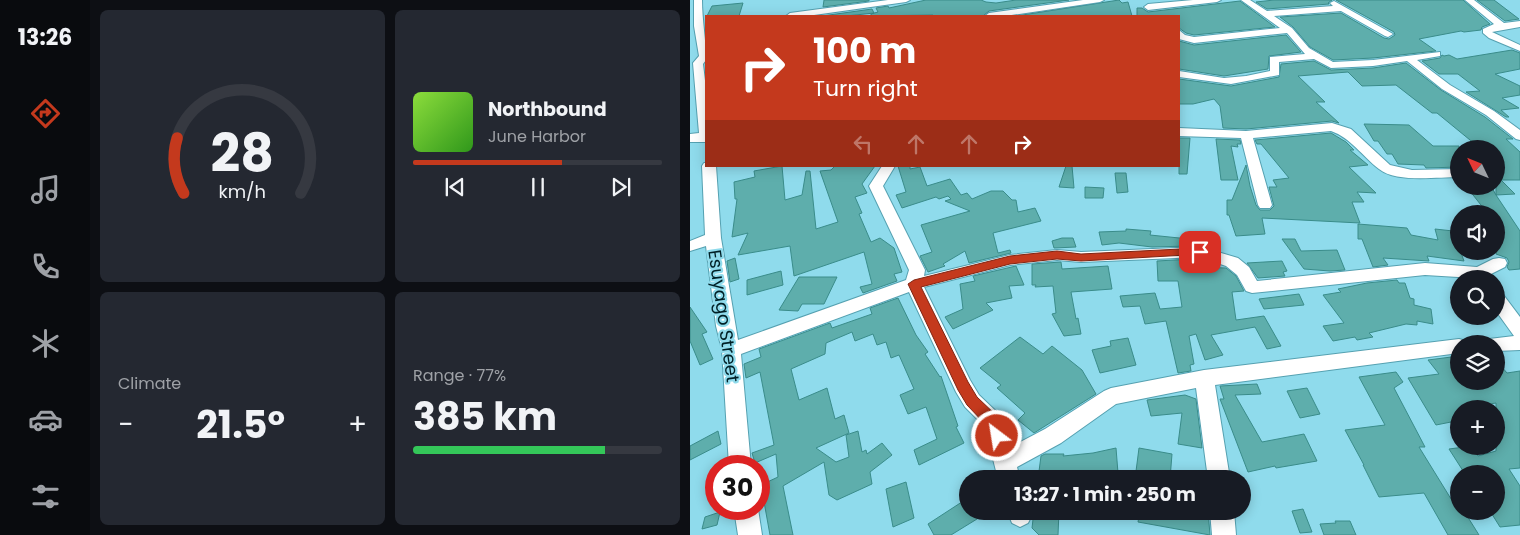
<!DOCTYPE html>
<html lang="en">
<head>
<meta charset="utf-8">
<style>
	:root { --surface:#171b24; --page:#242831; --text:#f1f3f6; --muted:#9ea1a6; --line:#363941; --accent:#c4391d }
	body { margin:0; font-family:Poppins,sans-serif; background:var(--page); color:var(--text); height:100vh; display:flex; flex-direction:column; font-size:19px; white-space:nowrap }
	* { box-sizing:border-box; margin:0 }
	p { font-size:16px; color:var(--muted) }
	.icon { flex:none; width:28px; height:28px; fill:none; stroke:currentColor; stroke-width:2; stroke-linecap:round; stroke-linejoin:round }
	.map { position:relative; flex:1; overflow:hidden }
	.panel { display:flex; flex-direction:column; gap:10px; padding:10px; background:#0d0f14; width:600px }
	.panel>* { flex:none }
	.top-card { position:absolute; left:15px; top:15px; width:475px; height:152px; border-radius:0px; box-shadow:0 2px 12px #0003; background:#c4391d; color:#fff; overflow:hidden }
	.needle { width:32px; rotate:313deg }
	.buttons { position:absolute; left:760px; top:140px; display:grid; gap:10px }
	.buttons a { display:grid; place-items:center; width:55px; height:55px; border-radius:50%; background:var(--surface); box-shadow:0 2px 12px #0003; font-size:25px }
	.speed { position:absolute; left:15px; top:455px; display:flex; gap:10px; font-size:25px; font-weight:700; text-align:center }
	.speed>* { display:grid; place-content:center; width:65px; height:65px; border-radius:50%; background:var(--surface); box-shadow:0 2px 12px #0003; line-height:1 }
	.speed .limit { border:8px solid #d22; background:#fff; color:#111 }
	.pin { position:absolute; display:grid; place-items:center; width:42px; height:42px; color:#fff; margin:-21px; border-radius:10px; box-shadow:0 2px 8px #0006 }
	.me { position:absolute; width:55px; margin:-28px; rotate:329deg; stroke-linejoin:round; filter:drop-shadow(0 0 4px #0008) }
	.turn { display:flex; align-items:center; gap:18px; height:105px; padding:0 25px; font-size:22px }
	.turn .icon { width:65px; height:65px; stroke-width:2.5 }
	.turn b { display:block; font-size:35px; line-height:42px }
	.lanes { display:flex; align-items:center; height:48px; padding:0 25px; background:#0003; justify-content:center; gap:25px; direction:ltr }
	.lanes .off { opacity:.35 }
	.big { font-size:38px; font-weight:700; line-height:1.1 }
	.panel .widget { flex:1; display:flex; flex-direction:column; justify-content:center; gap:8px; min-width:0; padding:0 18px; border-radius:8px; background:var(--page) }
	.panel .dial { align-items:center; gap:0 }
	.dial svg { height:130px; overflow:visible; fill:none; stroke:var(--line); stroke-width:7; stroke-linecap:round; text-anchor:middle }
	.dial text { fill:var(--text); stroke:none }
	.song { display:flex; align-items:center; gap:15px }
	.cover { width:60px; height:60px; border-radius:8px; background:linear-gradient(135deg,hsl(90 70% 55%),hsl(110 70% 35%)) }
	.played { height:5px; border-radius:2px; background:linear-gradient(90deg,var(--accent) 60%,var(--line) 60%) }
	.keys { display:flex; justify-content:space-around; direction:ltr }
	.heat { display:flex; justify-content:space-between; align-items:center; font-size:28px; direction:ltr }
	.charge { height:8px; border-radius:4px; background:linear-gradient(90deg,#34c759 77%,var(--line) 0) }
	.panel .tiles { flex:1; display:grid; gap:10px; grid-template-columns:repeat(2,1fr) }
	.trip { position:absolute; left:269px; top:470px; width:292px; height:50px; border-radius:25px; background:var(--surface); box-shadow:0 2px 12px #0003; font-weight:700; line-height:50px; text-align:center }
	main { display:flex; flex:1; min-height:0 }
	.menu { display:flex; flex-direction:column; width:90px; justify-content:space-around; align-items:center; background:#090b0e; color:var(--muted) }
	.menu .icon { width:35px; height:35px }
	.menu .current { color:var(--accent) }
	.menu b { font-size:22px; color:var(--text) }
	.map>svg:first-child { display:block }
	.building { fill:#5eaeac; stroke:#3a8c8a }
	.lines { fill:none; stroke-linecap:round; stroke-linejoin:round }
	.minor-casing { stroke:#55a1b1; stroke-width:2 }
	.minor { fill:#fff; fill-rule:evenodd }
	.route { fill:#c4391d; stroke:#7f2513 }
	.labels { text-anchor:middle; dominant-baseline:central; stroke-width:4.5; stroke-linejoin:round; paint-order:stroke }
	.street-label { font-size:18px; fill:#002026; stroke:#8fdbec }
</style>
</head>
<body>
<main>
<nav class="menu">
<b>13:26</b>
<svg class="icon current" aria-label="directions" viewBox="0 0 24 24"><path d="M12 3l9 9-9 9-9-9zM9 14v-3h6M13 9l2 2-2 2"/></svg>
<svg class="icon" aria-label="music" viewBox="0 0 24 24"><path d="M9 18V5l10-2v13"/><circle cx="6" cy="18" r="3"/><circle cx="16" cy="16" r="3"/></svg>
<svg class="icon" aria-label="phone" viewBox="0 0 24 24"><path d="M5 4h4l2 5-3 2q2 4 5 5l2-3 5 2v4C11 20 4 13 5 4z"/></svg>
<svg class="icon" aria-label="climate" viewBox="0 0 24 24"><path d="M12 3v18M4 7l16 10M4 17L20 7"/></svg>
<svg class="icon" aria-label="car" viewBox="0 0 24 24"><path d="M5 17H2v-5l4-1 3-4h7l3 4 3 1v5h-3M9 17h6M6 11h13"/><circle cx="7" cy="17" r="2"/><circle cx="17" cy="17" r="2"/></svg>
<svg class="icon" aria-label="filters" viewBox="0 0 24 24"><path d="M4 7h16M4 17h16"/><circle cx="9" cy="7" r="2"/><circle cx="15" cy="17" r="2"/></svg>
</nav>
<section class="panel">
<div class="tiles">
<div class="widget dial"><svg viewBox="0 0 100 80">
<path d="M14 69A42 42 0 1 1 86 69"/>
<path d="M14 69A42 42 0 0 1 10 35" stroke="#c4391d"/>
<text x="50" y="56" font-size="32" font-weight="700">28</text>
<text x="50" y="72" font-size="11">km/h</text>
</svg></div>
<div class="widget">
<div class="song"><i class="cover"></i><div><b>Northbound</b><p>June Harbor</p></div></div>
<div class="played"></div>
<div class="keys"><svg class="icon" aria-label="previous" viewBox="0 0 24 24"><path d="M18 5L8 12l10 7zM5 5v14"/></svg><svg class="icon" aria-label="pause" viewBox="0 0 24 24"><path d="M8 5v14M16 5v14"/></svg><svg class="icon" aria-label="next" viewBox="0 0 24 24"><path d="M6 5l10 7-10 7zM19 5v14"/></svg></div>
</div>
<div class="widget"><p>Climate</p>
<div class="heat"><a>−</a><b class="big">21.5°</b><a>+</a></div>
</div>
<div class="widget"><p>Range · 77%</p><b class="big">385 km</b><div class="charge"></div></div>
</div>
</section>
<div class="map">
<svg width="830" height="535" viewBox="0 0 830 535">
	<rect width="100%" height="100%" fill="#8fdbec"/>
	<!-- building -->
	<path class="building" d="M 134,0 L 179,0 L 179,1 L 133,7 Z
		M 236,0 L 291,0 L 296,2 L 306,3 L 326,0 L 379,0 L 299,11 L 293,16 L 244,16 L 243,15 L 181,16 L 181,14 L 188,12 L 186,8 L 198,6 L 199,8 Z
		M 429,0 L 432,3 L 438,2 L 442,16 L 326,16 Z
		M 584,0 L 642,0 L 638,3 L 639,4 L 577,9 L 566,2 Z
		M 646,0 L 773,0 L 800,24 L 792,27 L 791,30 L 774,32 L 771,31 L 729,39 L 746,51 L 683,58 L 643,60 L 620,47 L 603,27 L 590,17 L 651,13 L 694,38 L 699,39 L 705,35 L 704,32 Z
		M 787,0 L 804,0 L 829,19 L 815,21 Z
		M 550,1 L 585,27 L 504,35 L 496,33 L 489,28 L 489,16 L 447,16 L 447,8 L 452,8 L 458,12 Z
		M 53,3 L 49,16 L 17,16 L 22,6 Z
		M 182,9 L 184,13 L 156,16 L 132,16 Z
		M 596,35 L 611,52 L 579,56 L 578,69 L 534,76 L 489,69 L 489,41 L 504,45 Z
		M 822,50 L 830,53 L 830,69 L 805,74 L 830,86 L 830,95 L 812,98 L 829,108 L 811,110 L 819,117 L 816,117 L 776,92 L 790,91 L 768,74 L 749,74 L 732,61 L 750,58 L 752,55 L 754,56 L 759,55 L 767,59 Z
		M 624,61 L 641,70 L 683,68 L 716,63 L 751,90 L 795,117 L 823,139 L 816,139 L 830,152 L 830,180 L 811,180 L 825,194 L 806,195 L 830,231 L 830,269 L 819,270 L 817,267 L 819,262 L 817,258 L 806,254 L 806,214 L 798,214 L 776,186 L 801,186 L 806,195 L 806,149 L 791,149 L 747,113 L 742,113 L 706,85 L 672,86 L 658,72 L 608,76 L 635,102 L 626,102 L 649,123 L 642,121 L 556,129 L 533,128 L 530,106 L 524,99 L 503,104 L 489,104 L 489,79 L 541,86 L 589,77 L 591,64 Z
		M 674,124 L 719,125 L 743,146 L 769,146 L 769,167 L 736,168 L 734,165 L 708,164 L 702,154 L 697,154 L 688,141 L 684,141 Z
		M 641,133 L 656,142 L 664,150 L 660,150 L 678,165 L 659,167 L 686,193 L 667,192 L 674,202 L 662,202 L 670,223 L 572,218 L 575,234 L 546,236 L 539,215 L 537,215 L 537,200 L 542,200 L 556,165 L 560,186 L 566,205 L 570,210 L 580,210 L 584,206 L 579,187 L 587,187 L 583,180 L 599,178 L 571,144 L 567,144 L 565,140 Z
		M 489,138 L 500,138 L 497,174 L 489,174 Z
		M 526,139 L 550,140 L 551,144 L 547,144 L 548,147 L 541,146 L 548,180 L 531,180 Z
		M 92,166 L 95,200 L 112,195 L 116,171 L 120,171 L 126,229 L 148,222 L 130,171 L 141,170 L 145,166 L 185,166 L 172,184 L 177,193 L 165,197 L 172,213 L 169,214 L 181,242 L 190,238 L 204,248 L 212,272 L 204,274 L 207,281 L 173,293 L 170,287 L 182,284 L 174,252 L 104,276 L 100,246 L 48,255 L 58,233 L 42,237 L 47,199 L 45,199 L 44,182 L 65,177 L 64,171 Z
		M 208,166 L 220,166 L 220,169 L 230,167 L 237,186 L 260,179 L 271,195 L 277,193 L 282,199 L 301,191 L 313,191 L 322,200 L 326,200 L 328,212 L 345,208 L 351,221 L 303,233 L 308,253 L 320,250 L 321,253 L 279,263 L 275,251 L 253,264 L 255,266 L 238,272 L 230,256 L 242,252 L 231,225 L 280,211 L 255,201 L 261,199 L 258,196 L 249,199 L 246,197 L 212,208 L 206,195 L 216,192 Z
		M 376,166 L 382,166 L 384,188 L 369,187 Z
		M 425,173 L 436,173 L 438,192 L 427,193 Z
		M 395,187 L 414,188 L 413,198 L 395,198 Z
		M 668,224 L 717,228 L 721,235 L 748,240 L 745,229 L 763,231 L 774,261 L 737,256 L 739,261 L 693,258 L 698,265 L 683,267 L 672,239 L 668,239 Z
		M 436,229 L 461,231 L 460,235 L 499,239 L 500,246 L 462,247 L 429,243 L 412,245 L 409,232 L 436,231 Z
		M 372,238 L 383,238 L 386,247 L 364,248 L 362,241 Z
		M 592,239 L 605,239 L 611,251 L 647,250 L 655,270 L 640,271 L 614,269 Z
		M 45,258 L 49,279 L 40,282 L 37,261 Z
		M 502,259 L 503,267 L 536,268 L 546,276 L 554,291 L 542,292 L 546,320 L 574,316 L 591,346 L 577,349 L 565,327 L 521,335 L 533,355 L 515,360 L 506,334 L 499,336 L 504,364 L 500,365 L 501,371 L 488,373 L 476,321 L 455,324 L 450,306 L 433,307 L 430,296 L 465,293 L 470,309 L 492,307 L 488,281 L 468,281 L 467,261 Z
		M 592,261 L 597,271 L 593,272 L 595,276 L 568,278 L 557,263 Z
		M 371,262 L 372,269 L 418,266 L 422,289 L 381,292 L 386,319 L 388,318 L 391,334 L 374,336 L 362,314 L 366,313 L 363,286 L 345,287 L 346,285 L 342,285 L 342,264 Z
		M 326,266 L 334,285 L 319,286 L 322,298 L 296,303 L 303,310 L 263,329 L 255,317 L 273,309 L 270,284 L 285,281 L 283,276 Z
		M 91,271 L 93,285 L 57,295 L 57,280 Z
		M 109,277 L 147,277 L 134,304 L 112,304 L 108,311 L 89,310 Z
		M 707,280 L 709,283 L 715,283 L 720,298 L 724,299 L 724,305 L 741,309 L 743,324 L 727,321 L 727,325 L 716,324 L 679,333 L 683,337 L 667,340 L 665,337 L 643,341 L 633,326 L 654,323 L 633,295 L 651,292 L 648,289 L 677,283 Z
		M 609,294 L 614,305 L 574,309 L 569,299 Z
		M 208,298 L 226,335 L 238,352 L 235,354 L 250,377 L 251,376 L 268,426 L 266,427 L 274,443 L 229,465 L 224,450 L 247,439 L 236,407 L 218,414 L 210,395 L 224,389 L 209,355 L 201,358 L 196,342 L 187,345 L 183,334 L 165,341 L 162,332 L 136,343 L 135,354 L 101,369 L 109,400 L 137,388 L 145,419 L 154,415 L 159,433 L 126,448 L 146,462 L 159,457 L 156,435 L 168,431 L 172,452 L 176,450 L 177,454 L 192,443 L 202,455 L 180,472 L 182,484 L 147,500 L 139,495 L 134,462 L 93,486 L 103,535 L 80,535 L 71,485 L 88,477 L 86,454 L 65,463 L 62,453 L 84,445 L 70,372 L 56,378 L 54,364 L 71,357 L 69,349 L 140,323 L 142,328 L 182,314 L 180,308 Z
		M 0,307 L 17,332 L 12,334 L 23,359 L 10,365 L 0,341 Z
		M 330,337 L 353,354 L 362,346 L 392,370 L 406,394 L 344,433 L 328,420 L 335,413 L 307,388 L 311,385 L 290,368 Z
		M 438,338 L 446,365 L 410,373 L 402,350 L 421,346 L 420,341 Z
		M 769,356 L 769,381 L 806,381 L 806,360 L 817,373 L 830,371 L 830,468 L 819,469 L 830,486 L 830,525 L 810,527 L 800,511 L 806,511 L 806,474 L 775,474 L 759,449 L 782,446 L 788,456 L 806,451 L 806,403 L 769,409 L 769,433 L 761,422 L 746,425 L 718,378 L 749,374 L 738,360 Z
		M 706,372 L 713,382 L 704,388 L 735,447 L 729,447 L 766,507 L 769,506 L 769,511 L 774,511 L 789,535 L 758,535 L 734,493 L 689,497 L 673,465 L 674,465 L 655,430 L 695,425 L 669,377 Z
		M 567,384 L 571,394 L 545,395 L 572,442 L 614,434 L 627,461 L 586,468 L 585,466 L 558,472 L 530,399 L 534,399 L 530,386 Z
		M 617,388 L 630,414 L 610,418 L 597,391 Z
		M 495,395 L 506,399 L 512,448 L 488,444 L 492,413 L 461,416 L 457,400 Z
		M 28,431 L 31,444 L 0,460 L 0,446 Z
		M 426,448 L 428,473 L 404,479 L 348,479 L 351,456 L 355,454 L 374,454 L 373,456 L 403,453 Z
		M 449,448 L 482,454 L 480,479 L 445,479 Z
		M 216,482 L 224,518 L 203,527 L 196,489 Z
		M 278,498 L 278,511 L 300,511 L 261,535 L 244,535 L 238,524 Z
		M 613,509 L 622,532 L 610,533 L 602,511 Z
		M 344,511 L 369,511 L 368,535 L 349,535 L 342,528 Z
		M 450,511 L 518,511 L 520,535 L 448,522 Z
		M 30,512 L 27,525 L 12,529 L 15,517 Z
		M 645,521 L 660,521 L 666,535 L 634,535 L 630,524 L 646,523 Z"/>
	<g class="lines">
		<defs>
			<path id="minor" d="M 4,0 L 12,0 C 12,20 16,40 16,60 L 13,64 L 16,89 L 16,142 L 0,142 L 0,134 L 9,133 L 3,63 L 9,56 L 4,26 Z
				M 198,0 L 220,0 L 216,2 L 117,16 L 96,16 L 100,13 Z
				M 393,0 L 414,0 L 410,2 L 315,16 L 295,16 L 299,13 Z
				M 503,0 L 531,0 L 527,2 L 458,10 L 454,7 L 458,4 Z
				M 551,0 L 560,0 L 577,11 L 643,6 L 640,3 L 644,1 L 703,34 L 698,37 L 695,36 L 651,11 L 584,16 L 602,28 L 619,48 L 643,62 L 683,60 L 750,52 L 750,56 L 727,60 L 760,85 L 804,111 L 830,130 L 830,140 L 826,139 L 796,115 L 752,89 L 717,61 L 683,66 L 641,68 L 624,59 L 589,62 L 589,75 L 541,84 L 489,77 L 489,71 L 534,78 L 556,76 L 580,71 L 580,57 L 615,54 L 597,33 L 504,43 L 489,39 L 489,30 L 495,35 L 504,37 L 590,28 Z
				M 775,0 L 784,0 L 814,23 L 830,21 L 830,27 L 802,32 L 830,45 L 830,51 L 799,38 L 793,33 L 793,29 L 804,24 Z
				M 642,123 L 661,129 L 700,165 L 722,170 L 769,169 L 769,177 C 747,177 706,183 689,169 C 672,156 661,138 641,131 L 563,138 L 582,205 L 580,208 L 570,208 L 568,205 L 551,138 L 489,136 L 489,128 L 556,131 Z
				M 14,163 L 16,163 L 16,166 L 26,166 L 31,238 L 48,340 L 216,280 L 219,270 L 179,186 L 192,166 L 205,166 L 193,186 L 235,270 L 234,276 L 320,255 L 367,250 L 391,252 L 511,247 L 548,258 L 559,267 L 567,281 L 735,263 L 787,267 L 803,259 L 809,258 L 815,259 L 817,263 L 815,267 L 799,275 L 801,279 L 735,275 L 562,293 L 556,291 L 547,275 L 536,266 L 510,257 L 391,262 L 367,260 L 320,265 L 234,287 L 280,380 L 289,395 L 311,416 L 321,447 L 355,429 L 414,391 L 421,388 L 514,370 L 769,339 L 776,341 L 777,344 L 769,344 L 769,353 L 525,385 L 540,479 L 518,479 L 506,388 L 426,404 L 371,443 L 327,467 L 330,479 L 308,479 L 295,427 L 275,407 L 266,392 L 219,292 L 51,354 L 61,466 L 39,466 L 32,350 L 26,326 L 16,246 L 0,251 L 0,241 L 15,235 L 12,166 Z
				M 806,291 L 812,293 L 830,317 L 830,350 L 806,351 L 806,344 L 797,344 L 799,339 L 824,336 L 806,311 Z
				M 44,509 L 68,509 L 72,535 L 48,535 Z
				M 317,511 L 341,511 L 342,515 L 338,523 L 330,527 L 322,523 Z
				M 520,511 L 544,511 L 546,535 L 522,535 Z"/>
		</defs>
		<!-- minor casing -->
		<use href="#minor" class="minor-casing"/>
		<!-- minor -->
		<use href="#minor" class="minor"/>
	</g>
	<!-- route -->
	<path class="route" d="M 510,248 L 514,249 L 516,252 L 514,254 L 391,261 L 367,259 L 320,264 L 231,287 L 278,382 L 287,397 L 309,418 L 315,436 L 313,440 L 307,442 L 302,440 L 297,426 L 277,405 L 268,390 L 218,284 L 224,280 L 320,256 L 367,251 L 391,254 Z"/>
	<g class="labels">
		<!-- street labels -->
		<g class="street-label">
			<text transform="translate(34 316) rotate(82)">Esuyago Street</text>
		</g>
	</g>
</svg>
<div class="buttons">
<a><svg class="needle" viewBox="-14 -14 28 28"><path d="M0-13l5 13h-10z" fill="#e53935"/><path d="M0 13l5-13h-10z" fill="#9ea1a6"/></svg></a>
<a><svg class="icon" aria-label="sound" viewBox="0 0 24 24"><path d="M4 9h4l5-4v14l-5-4H4zM17 9q2 3 0 6"/></svg></a>
<a><svg class="icon" aria-label="search" viewBox="0 0 24 24"><circle cx="10" cy="10" r="6"/><path d="M15 15l6 6"/></svg></a>
<a><svg class="icon" aria-label="layers" viewBox="0 0 24 24"><path d="M12 4l9 5-9 5-9-5zM3 14l9 5 9-5"/></svg></a>
<a>+</a>
<a>−</a>
</div>
<div class="speed"><div class="limit">30</div></div>
<div class="pin" style="left:510px;top:252px;background:#d93025"><svg class="icon" aria-label="arrive" viewBox="0 0 24 24"><path d="M6 21V4h12l-3 4 3 4H6"/></svg></div>
<svg class="me" style="left:307px;top:436px" viewBox="-20 -20 40 40"><circle r="17" fill="#c4391d" stroke="#fff" stroke-width="3"/><path d="M0-11L8 9 0 5-8 9z" fill="#fff"/></svg>
<div class="trip">13:27 · 1 min · 250 m</div>
<div class="top-card">
<div class="turn"><svg class="icon" aria-label="right" viewBox="0 0 24 24"><path d="M7 20v-9h11M14 6l5 5-5 5"/></svg><div><b>100 m</b>Turn right</div></div>
<div class="lanes"><svg class="icon off" aria-label="left" viewBox="0 0 24 24"><path d="M17 20v-9H6M10 6l-5 5 5 5"/></svg><svg class="icon off" aria-label="ahead" viewBox="0 0 24 24"><path d="M12 20V5M6 11l6-6 6 6"/></svg><svg class="icon off" aria-label="ahead" viewBox="0 0 24 24"><path d="M12 20V5M6 11l6-6 6 6"/></svg><svg class="icon" aria-label="right" viewBox="0 0 24 24"><path d="M7 20v-9h11M14 6l5 5-5 5"/></svg></div>
</div>
</div>
</main>
</body>
</html>
